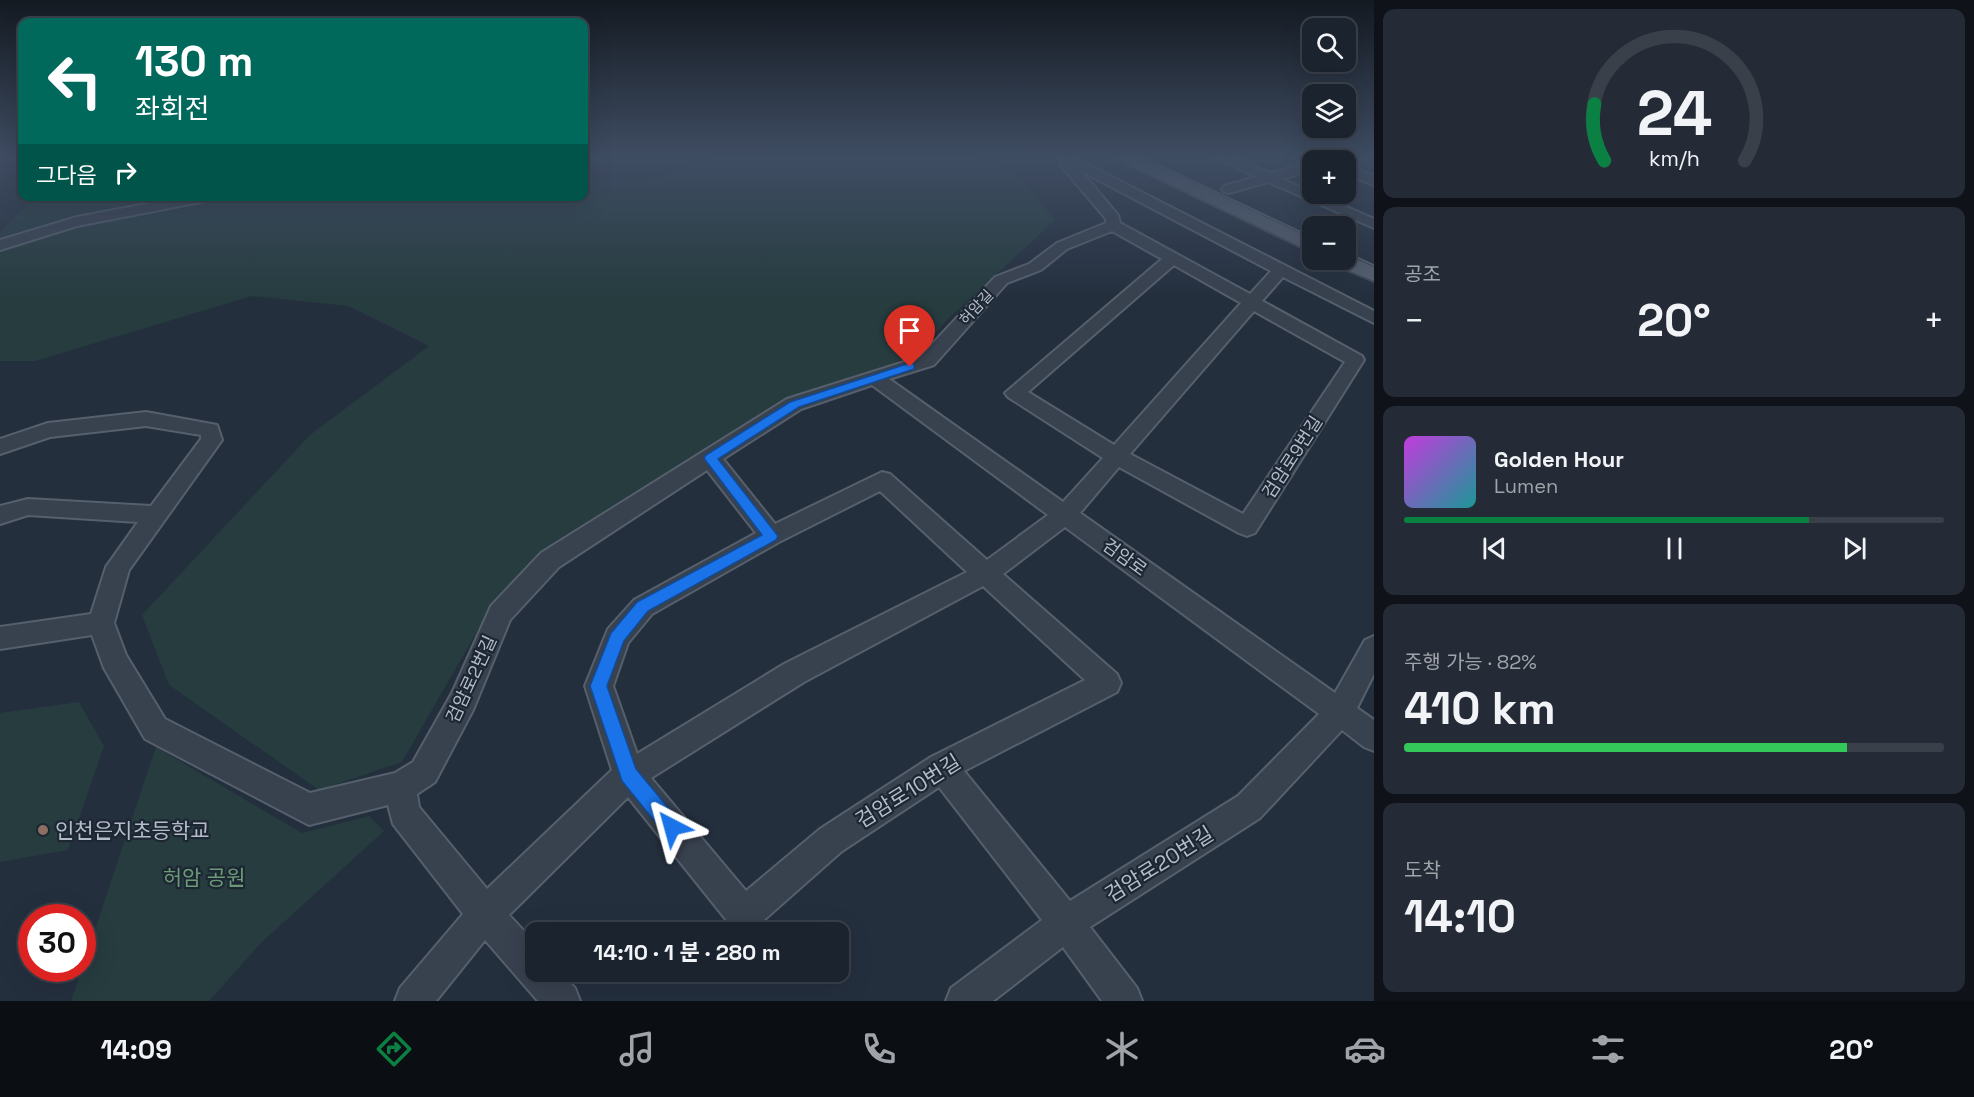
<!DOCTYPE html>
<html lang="ko">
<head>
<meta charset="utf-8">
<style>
	:root { --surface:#1b232e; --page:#242b36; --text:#f1f3f6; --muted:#a0a4aa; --line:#39404a; --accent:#0b8043 }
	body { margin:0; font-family:"Space Grotesk","Noto Sans KR",sans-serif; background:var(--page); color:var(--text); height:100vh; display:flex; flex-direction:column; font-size:22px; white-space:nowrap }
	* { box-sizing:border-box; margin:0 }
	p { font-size:20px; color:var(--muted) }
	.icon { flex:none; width:33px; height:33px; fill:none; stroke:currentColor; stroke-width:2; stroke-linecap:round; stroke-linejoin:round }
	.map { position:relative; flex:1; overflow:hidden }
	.details { display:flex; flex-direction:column; gap:9px; padding:9px; background:#0f1319; width:600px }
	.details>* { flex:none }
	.top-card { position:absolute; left:18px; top:18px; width:570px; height:183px; border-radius:12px; box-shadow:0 6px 24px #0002,0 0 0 2px var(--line); background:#00695c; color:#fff; overflow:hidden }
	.buttons { position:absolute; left:1302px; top:18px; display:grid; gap:12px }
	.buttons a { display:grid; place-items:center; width:54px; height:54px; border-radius:12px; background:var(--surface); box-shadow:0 6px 24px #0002,0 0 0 2px var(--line); font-size:30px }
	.speed { position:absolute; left:18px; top:904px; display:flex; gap:12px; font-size:30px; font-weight:700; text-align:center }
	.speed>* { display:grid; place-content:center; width:78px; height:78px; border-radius:50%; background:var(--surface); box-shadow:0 6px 24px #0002,0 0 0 2px var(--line); line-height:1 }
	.speed .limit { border:9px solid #d22; background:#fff; color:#111 }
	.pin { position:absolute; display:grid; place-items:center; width:51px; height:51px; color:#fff; margin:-62px -26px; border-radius:50% 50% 50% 0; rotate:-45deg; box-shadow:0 0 6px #0007 }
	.pin .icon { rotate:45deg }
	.me { position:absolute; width:66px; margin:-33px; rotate:321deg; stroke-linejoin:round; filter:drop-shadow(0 0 4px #0008) }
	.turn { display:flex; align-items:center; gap:21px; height:126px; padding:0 18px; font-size:27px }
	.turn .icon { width:78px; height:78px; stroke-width:2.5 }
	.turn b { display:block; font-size:42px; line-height:51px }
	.then { display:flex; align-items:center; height:57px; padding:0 18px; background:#0003; gap:12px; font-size:22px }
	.big { font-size:45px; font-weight:700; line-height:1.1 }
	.details .card { flex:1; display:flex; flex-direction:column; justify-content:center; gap:9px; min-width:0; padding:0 21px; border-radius:12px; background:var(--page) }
	.details .dial { align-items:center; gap:0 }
	.dial svg { height:156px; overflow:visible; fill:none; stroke:var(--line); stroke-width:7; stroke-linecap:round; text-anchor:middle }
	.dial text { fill:var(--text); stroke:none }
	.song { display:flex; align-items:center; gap:18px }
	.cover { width:72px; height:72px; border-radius:9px; background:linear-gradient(135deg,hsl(290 70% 55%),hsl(180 70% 35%)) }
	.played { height:6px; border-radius:3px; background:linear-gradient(90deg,var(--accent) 75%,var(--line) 75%) }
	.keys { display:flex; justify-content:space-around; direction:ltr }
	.heat { display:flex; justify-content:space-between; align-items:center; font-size:33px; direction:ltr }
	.charge { height:9px; border-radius:4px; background:linear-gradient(90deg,#34c759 82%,var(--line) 0) }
	.trip { position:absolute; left:525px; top:922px; width:324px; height:60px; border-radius:12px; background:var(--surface); box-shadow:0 6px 24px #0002,0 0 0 2px var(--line); font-weight:700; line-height:60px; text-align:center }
	.dock { display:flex; height:96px; justify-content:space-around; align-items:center; background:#0b0e12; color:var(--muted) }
	.dock .icon { width:42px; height:42px }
	.dock .active { color:var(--accent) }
	.dock b { font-size:27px; color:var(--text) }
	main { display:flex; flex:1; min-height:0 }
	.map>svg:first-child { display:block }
	.green { fill:#263c3f }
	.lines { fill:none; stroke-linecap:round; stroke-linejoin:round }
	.minor-casing { stroke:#565f6c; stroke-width:4 }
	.major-casing { stroke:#414a57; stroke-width:4 }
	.minor { fill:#38414e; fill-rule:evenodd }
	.major { fill:#56606e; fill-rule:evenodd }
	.tram { stroke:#5a6575; stroke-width:1.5 }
	.route { fill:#1a73e8; stroke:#114b97; stroke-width:1.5 }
	.education-dot { fill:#8d6e63; stroke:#1d2633; stroke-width:2 }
	.labels { text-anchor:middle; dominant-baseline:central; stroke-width:4.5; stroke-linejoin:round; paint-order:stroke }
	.far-street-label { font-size:15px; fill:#b4bcc9; stroke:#1d2633 }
	.street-label { font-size:18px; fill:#b4bcc9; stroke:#1d2633 }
	.near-street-label { font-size:21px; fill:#b4bcc9; stroke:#1d2633 }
	.near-poi-label { font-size:21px; fill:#b4bcc9; stroke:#1d2633; text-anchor:start }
	.near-park-label { font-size:21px; fill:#6b9a76; stroke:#1d2633 }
</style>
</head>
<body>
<main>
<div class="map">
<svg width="1374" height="1001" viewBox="0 0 1374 1001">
	<rect width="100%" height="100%" fill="#242f3e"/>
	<!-- green -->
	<path class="green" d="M 712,157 L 969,157 L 1019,176 L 1055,220 L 947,320 L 916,355 L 771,407 L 540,551 L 487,614 L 402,762 L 319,790 L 169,685 L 142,615 L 310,435 L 429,346 L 348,306 L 252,296 L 35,361 L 0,361 L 0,232 L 36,197 L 584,196 L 584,180 C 631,180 670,183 712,157 Z
		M 79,702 L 104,746 L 68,850 L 0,862 L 0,713 Z
		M 156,747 L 302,833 L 369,816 L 384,831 L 261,943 L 209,1001 L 71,1001 Z"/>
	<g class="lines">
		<defs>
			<path id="minor" d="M 1057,157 L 1073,157 L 1374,311 L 1374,323 L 1283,277 L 1262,301 L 1362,356 L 1364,360 L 1255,533 L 1247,536 L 1239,533 L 1119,467 L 1080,513 L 1335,693 L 1365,640 L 1374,636 L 1374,674 L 1357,708 L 1374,720 L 1374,751 L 1364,747 L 1342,730 L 1260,818 L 1090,927 L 1137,988 L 1142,1001 L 1102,1001 L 1063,947 L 993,1001 L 946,1001 L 951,988 L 1042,920 L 939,787 L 842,851 L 756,927 L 744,932 L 732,927 L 628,797 L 509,915 L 536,944 L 536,972 L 560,972 L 575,988 L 580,1001 L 538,1001 L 485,940 L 436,1001 L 395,1001 L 400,988 L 463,914 L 393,824 L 388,805 L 309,825 L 145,739 L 104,668 L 92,635 L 0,649 L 0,627 L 91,614 L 106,567 L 138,522 L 28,515 L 0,524 L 0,506 L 28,499 L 151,506 L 201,439 L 201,435 L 146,426 L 50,437 L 0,454 L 0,439 L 48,423 L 146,412 L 217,425 L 222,440 L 129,570 L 114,623 L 126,655 L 165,719 L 310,793 L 395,773 L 413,762 L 452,693 L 491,606 L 541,553 L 787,399 L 920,357 L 995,277 L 1029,264 L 1057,243 L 1106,223 L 1106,219 L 1063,168 L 1061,165 L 1063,162 ZM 1081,171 L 1271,271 L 1250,294 L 1120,223 L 1118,215 ZM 1112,231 L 1162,259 L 1005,393 L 1008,397 L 1103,458 L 1063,502 L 889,379 L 934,365 L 1007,283 L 1041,270 L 1067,249 ZM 1174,265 L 1241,303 L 1114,445 L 1028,392 ZM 1254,311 L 1345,362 L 1243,514 L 1130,454 ZM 872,385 L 1048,515 L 987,560 L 890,474 L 882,472 L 775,524 L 723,459 L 801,409 ZM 707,470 L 756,533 L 634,600 L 608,629 L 585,686 L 612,770 L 487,889 L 419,807 L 417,794 L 435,782 L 473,710 L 510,620 L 559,567 ZM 880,491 L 967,572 L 784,664 L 637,754 L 613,686 L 628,643 L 652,614 L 779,542 ZM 1065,527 L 1319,714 L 1238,796 L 1070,901 L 964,771 L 1117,692 L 1121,683 L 1117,674 L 1003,574 ZM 983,586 L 1085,680 L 931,757 L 820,829 L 746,891 L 651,778 L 804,682 Z
				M 1215,157 L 1232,157 L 1270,173 L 1312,162 L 1312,170 L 1282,179 L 1374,219 L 1374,228 L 1268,182 L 1229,193 L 1224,192 L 1222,189 L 1224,186 L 1256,177 Z
				M 1346,165 L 1374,176 L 1374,185 L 1346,174 Z
				M 188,196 L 218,196 L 211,200 L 77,226 L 0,250 L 0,240 L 77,217 Z"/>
			<path id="major" d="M 1117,157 L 1139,157 L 1312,239 L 1312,252 L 1119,160 Z
				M 1346,255 L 1374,267 L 1374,281 L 1333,264 L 1330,260 L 1346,260 Z"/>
		</defs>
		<!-- minor casing -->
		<use href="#minor" class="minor-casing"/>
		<!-- major casing -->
		<use href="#major" class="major-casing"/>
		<!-- minor -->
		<use href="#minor" class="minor"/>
		<!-- major -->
		<use href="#major" class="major"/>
		<!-- tram -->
		<path class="tram" d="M 1142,157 L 1312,237
			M 1346,252 L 1374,265"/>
	</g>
	<!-- sky -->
	<linearGradient id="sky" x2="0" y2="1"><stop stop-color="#141a22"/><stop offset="0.53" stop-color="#3f4d63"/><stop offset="1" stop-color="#3f4d63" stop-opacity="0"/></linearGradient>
	<rect width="1374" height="297" fill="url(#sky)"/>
	<!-- route -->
	<path class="route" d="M 910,363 L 914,364 L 914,369 L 799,407 L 718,459 L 778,536 L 776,540 L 648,611 L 624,641 L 607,686 L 636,769 L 679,821 L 682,827 L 679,834 L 672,837 L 665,834 L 622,781 L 590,686 L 611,633 L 637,602 L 762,535 L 706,461 L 704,458 L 706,455 L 790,402 Z"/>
	<!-- markers -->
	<circle class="education-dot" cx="43" cy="830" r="6"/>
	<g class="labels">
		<!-- far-street labels -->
		<g class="far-street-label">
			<text transform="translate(976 307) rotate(-47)">허암길</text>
		</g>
		<!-- street labels -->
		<g class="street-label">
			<text transform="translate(1292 457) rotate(-57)">검암로9번길</text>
			<text transform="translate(1125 557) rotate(36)">검암로</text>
			<text transform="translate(471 679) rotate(-65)">검암로2번길</text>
		</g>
		<!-- near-street labels -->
		<g class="near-street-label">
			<text transform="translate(908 791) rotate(-32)">검암로10번길</text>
			<text transform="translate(1159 864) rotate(-32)">검암로20번길</text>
		</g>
		<!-- near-poi labels -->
		<g class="near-poi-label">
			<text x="55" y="830">인천은지초등학교</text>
		</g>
		<!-- near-park labels -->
		<g class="near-park-label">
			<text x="204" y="877">허암 공원</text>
		</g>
	</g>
</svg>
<div class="buttons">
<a><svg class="icon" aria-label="search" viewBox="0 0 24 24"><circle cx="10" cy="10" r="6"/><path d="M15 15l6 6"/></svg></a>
<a><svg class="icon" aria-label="layers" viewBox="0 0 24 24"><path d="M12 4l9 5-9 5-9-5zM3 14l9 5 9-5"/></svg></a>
<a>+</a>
<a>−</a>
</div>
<div class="speed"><div class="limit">30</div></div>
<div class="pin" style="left:910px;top:367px;background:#d93025"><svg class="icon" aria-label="arrive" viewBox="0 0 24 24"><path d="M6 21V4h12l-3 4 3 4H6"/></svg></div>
<svg class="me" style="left:672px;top:827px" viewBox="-20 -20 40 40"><path d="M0-17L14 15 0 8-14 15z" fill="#1a73e8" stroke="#fff" stroke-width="4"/></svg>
<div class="trip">14:10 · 1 분 · 280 m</div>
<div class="top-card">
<div class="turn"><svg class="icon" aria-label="left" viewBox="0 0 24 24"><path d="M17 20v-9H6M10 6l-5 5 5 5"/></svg><div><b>130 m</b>좌회전</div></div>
<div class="then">그다음<svg class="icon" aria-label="right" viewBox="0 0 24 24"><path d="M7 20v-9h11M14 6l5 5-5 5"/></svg></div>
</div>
</div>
<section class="details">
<div class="card dial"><svg viewBox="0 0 100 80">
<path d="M14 69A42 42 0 1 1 86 69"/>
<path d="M14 69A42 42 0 0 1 9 40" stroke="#0b8043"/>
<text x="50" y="56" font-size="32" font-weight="700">24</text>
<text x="50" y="72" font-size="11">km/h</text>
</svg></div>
<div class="card"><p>공조</p>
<div class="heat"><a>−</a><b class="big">20°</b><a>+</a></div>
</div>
<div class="card">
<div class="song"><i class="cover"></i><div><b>Golden Hour</b><p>Lumen</p></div></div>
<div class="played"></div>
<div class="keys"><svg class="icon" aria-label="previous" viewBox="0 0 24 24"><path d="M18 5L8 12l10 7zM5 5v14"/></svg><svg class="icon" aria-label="pause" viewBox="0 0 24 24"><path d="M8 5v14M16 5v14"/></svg><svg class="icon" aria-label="next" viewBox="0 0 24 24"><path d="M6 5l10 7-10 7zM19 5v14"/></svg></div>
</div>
<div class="card"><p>주행 가능 · 82%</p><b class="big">410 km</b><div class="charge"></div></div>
<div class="card"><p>도착</p><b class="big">14:10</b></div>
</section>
</main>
<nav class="dock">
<b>14:09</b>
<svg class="icon active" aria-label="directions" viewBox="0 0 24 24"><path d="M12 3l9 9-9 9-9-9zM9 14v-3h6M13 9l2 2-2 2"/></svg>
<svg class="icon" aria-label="music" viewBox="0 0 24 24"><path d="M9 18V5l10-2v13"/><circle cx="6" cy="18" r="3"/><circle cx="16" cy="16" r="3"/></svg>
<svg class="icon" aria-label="phone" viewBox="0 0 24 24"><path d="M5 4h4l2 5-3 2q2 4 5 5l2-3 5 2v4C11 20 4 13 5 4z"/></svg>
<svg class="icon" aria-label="climate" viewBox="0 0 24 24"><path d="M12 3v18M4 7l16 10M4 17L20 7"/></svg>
<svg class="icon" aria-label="car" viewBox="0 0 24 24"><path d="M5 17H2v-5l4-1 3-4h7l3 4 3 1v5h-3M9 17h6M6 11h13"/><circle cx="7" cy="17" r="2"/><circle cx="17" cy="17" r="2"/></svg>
<svg class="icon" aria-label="filters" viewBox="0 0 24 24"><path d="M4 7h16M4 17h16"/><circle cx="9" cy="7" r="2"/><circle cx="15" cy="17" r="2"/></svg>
<b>20°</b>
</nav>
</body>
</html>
